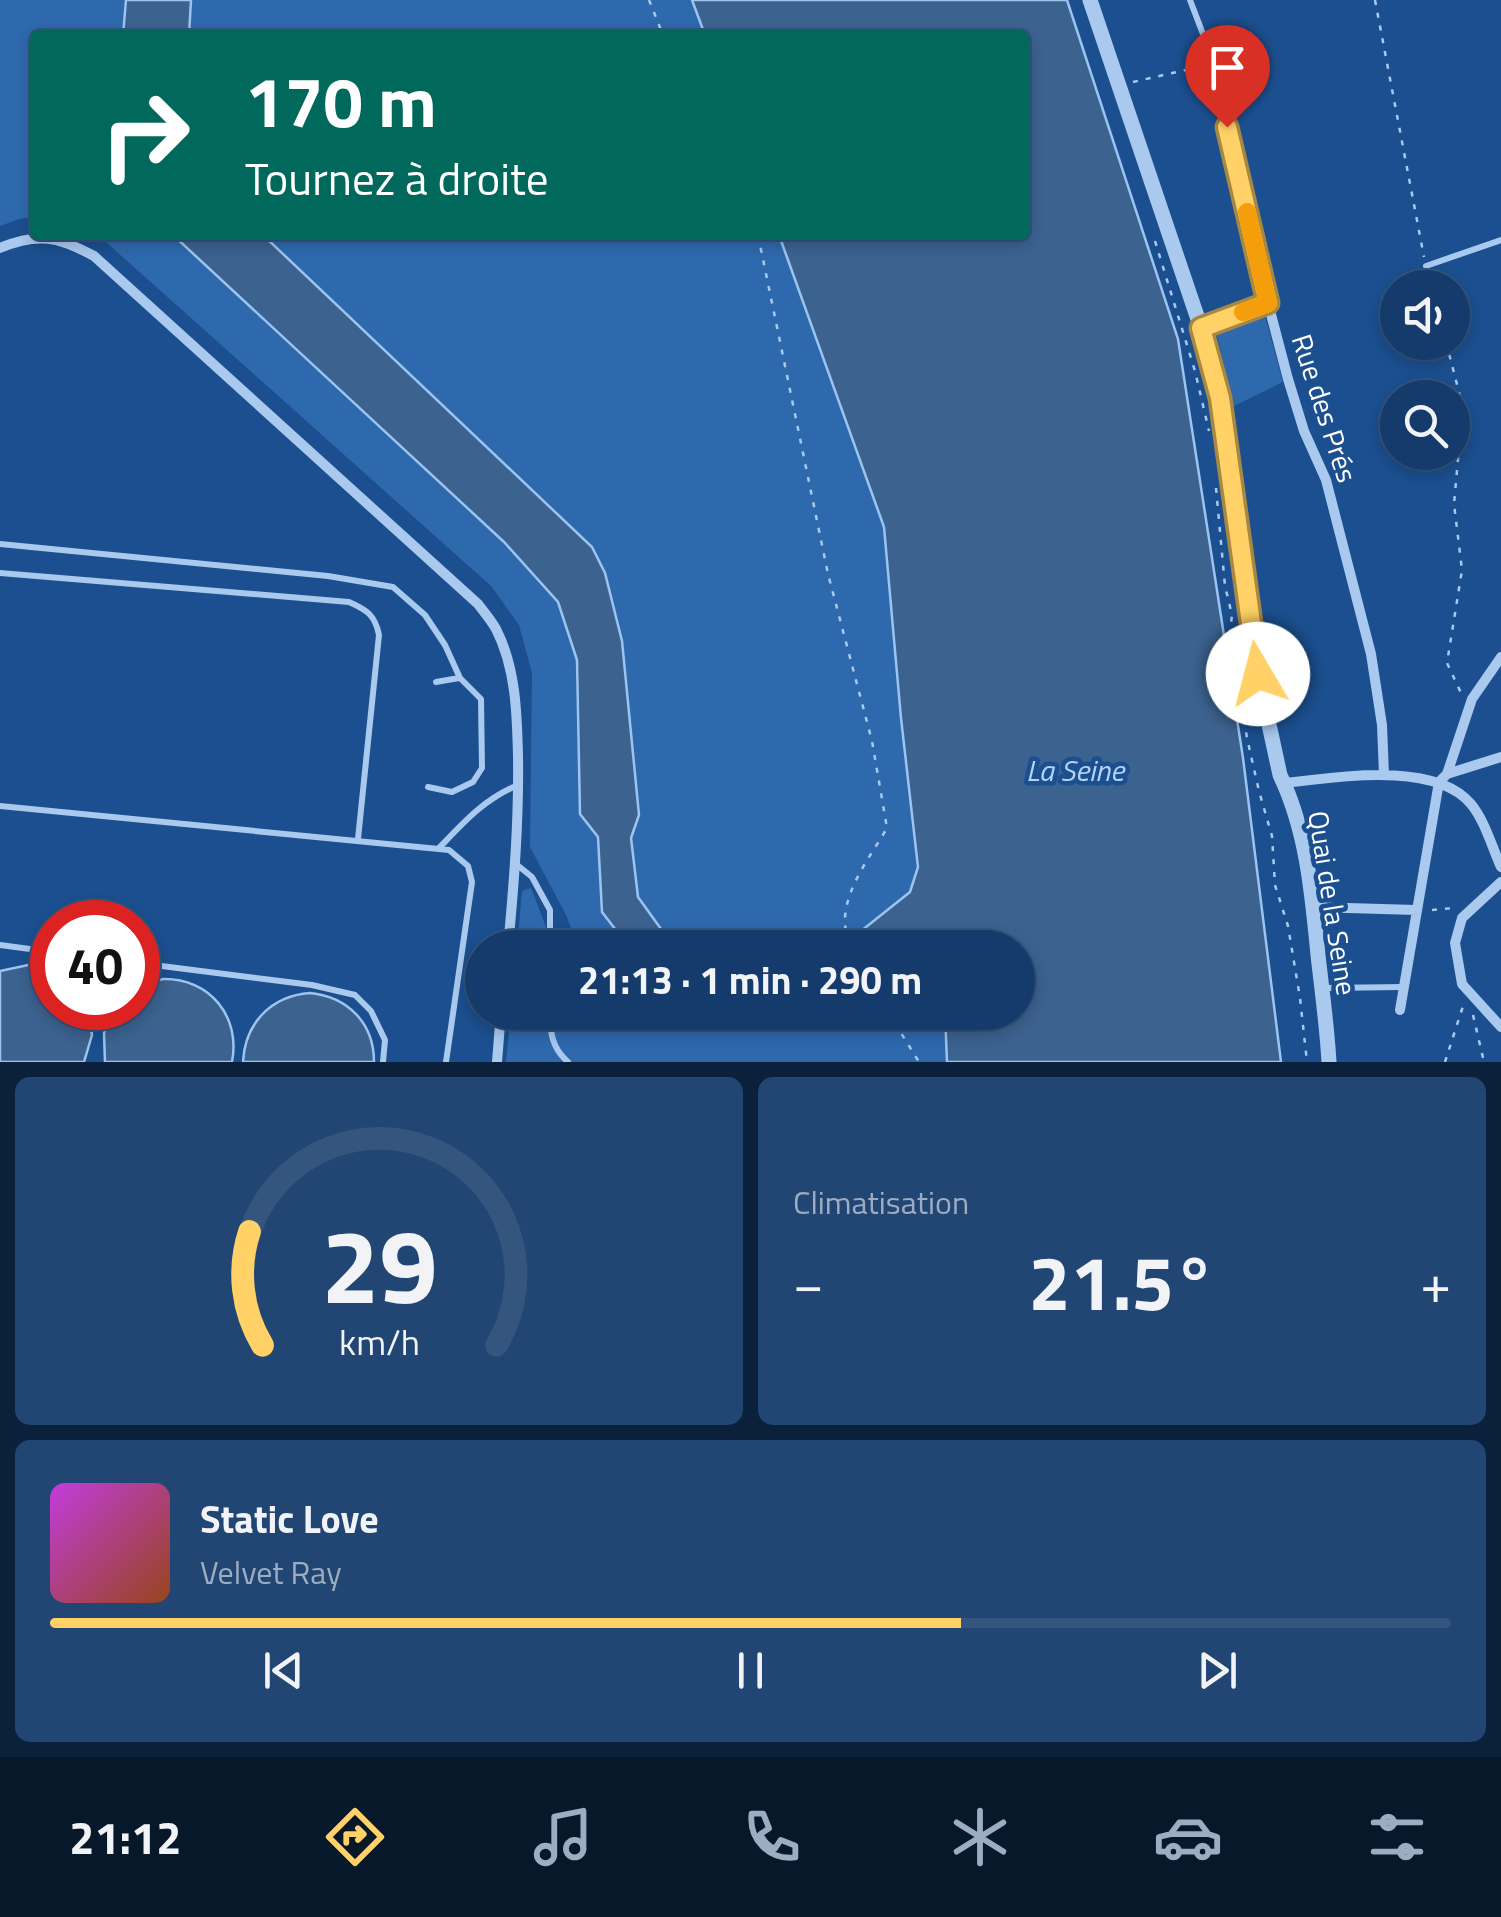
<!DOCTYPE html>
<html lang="fr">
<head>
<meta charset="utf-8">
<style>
	:root { --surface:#143b6b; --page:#214673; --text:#f1f3f6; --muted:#9dadc1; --line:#33557e; --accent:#ffd166 }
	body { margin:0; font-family:"Titillium Web",sans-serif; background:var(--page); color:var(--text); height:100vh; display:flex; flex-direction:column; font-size:38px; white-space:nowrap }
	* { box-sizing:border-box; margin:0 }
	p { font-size:32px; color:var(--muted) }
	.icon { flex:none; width:55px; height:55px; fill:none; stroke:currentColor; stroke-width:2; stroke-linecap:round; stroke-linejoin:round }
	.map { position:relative; height:1062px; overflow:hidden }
	.side { display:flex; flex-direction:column; gap:15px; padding:15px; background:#0b203b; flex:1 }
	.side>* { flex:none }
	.banner { position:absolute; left:30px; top:30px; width:1000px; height:210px; border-radius:10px; box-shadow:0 5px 15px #0003,0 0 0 2px var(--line); background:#00695c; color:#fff; overflow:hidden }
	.controls { position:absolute; left:1380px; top:270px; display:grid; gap:20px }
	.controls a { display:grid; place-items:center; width:90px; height:90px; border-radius:50%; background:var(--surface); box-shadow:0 5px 15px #0003,0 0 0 2px var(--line); font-size:50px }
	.speed { position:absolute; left:30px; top:900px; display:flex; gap:20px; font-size:50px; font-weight:700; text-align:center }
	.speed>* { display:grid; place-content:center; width:130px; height:130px; border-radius:50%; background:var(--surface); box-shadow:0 5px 15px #0003,0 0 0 2px var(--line); line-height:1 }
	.speed .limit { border:15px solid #d22; background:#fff; color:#111 }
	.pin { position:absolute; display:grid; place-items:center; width:85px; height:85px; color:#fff; margin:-102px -42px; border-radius:50% 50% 50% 0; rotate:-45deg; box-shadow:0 0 10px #0007 }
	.pin .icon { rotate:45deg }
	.me { position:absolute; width:110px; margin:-55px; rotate:352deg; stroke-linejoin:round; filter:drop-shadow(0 0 8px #0008) }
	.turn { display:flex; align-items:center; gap:35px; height:210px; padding:0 50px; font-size:45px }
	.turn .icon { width:130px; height:130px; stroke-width:2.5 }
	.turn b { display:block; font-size:70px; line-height:85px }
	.big { font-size:75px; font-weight:700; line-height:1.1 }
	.side .tile { flex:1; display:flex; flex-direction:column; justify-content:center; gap:15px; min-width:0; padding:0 35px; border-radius:15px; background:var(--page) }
	.side .dial { align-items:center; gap:0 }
	.dial svg { height:260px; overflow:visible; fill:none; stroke:var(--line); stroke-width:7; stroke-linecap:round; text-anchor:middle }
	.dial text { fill:var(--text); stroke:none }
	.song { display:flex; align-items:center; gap:30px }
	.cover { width:120px; height:120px; border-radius:15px; background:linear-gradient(135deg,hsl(290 70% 55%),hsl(20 70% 35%)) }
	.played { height:10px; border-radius:5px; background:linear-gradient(90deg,var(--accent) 65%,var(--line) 65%) }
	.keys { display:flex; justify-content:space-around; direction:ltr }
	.heat { display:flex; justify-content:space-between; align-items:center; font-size:55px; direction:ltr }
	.side .tiles { flex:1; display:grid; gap:15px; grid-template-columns:1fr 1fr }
	.tile:last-child { grid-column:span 2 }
	.trip { position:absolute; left:465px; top:930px; width:570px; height:100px; border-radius:50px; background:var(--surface); box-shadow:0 5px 15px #0003,0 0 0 2px var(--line); font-weight:700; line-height:100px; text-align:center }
	.tab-bar { display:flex; height:160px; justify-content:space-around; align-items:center; background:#08182b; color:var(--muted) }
	.tab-bar .icon { width:70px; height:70px }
	.tab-bar .active { color:var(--accent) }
	.tab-bar b { font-size:45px; color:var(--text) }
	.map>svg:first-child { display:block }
	.green { fill:#2e69ad }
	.water { fill:#3c6290; stroke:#9cc4f0; stroke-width:2.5 }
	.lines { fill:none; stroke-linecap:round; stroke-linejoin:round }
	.path { stroke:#a9c9ee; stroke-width:2.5; stroke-dasharray:5 8; stroke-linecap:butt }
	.service { stroke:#a9c9ee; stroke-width:6 }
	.minor { stroke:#a9c9ee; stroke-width:10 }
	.tertiary { stroke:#a9c9ee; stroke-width:15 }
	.route-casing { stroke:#a68842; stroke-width:25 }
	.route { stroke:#ffd166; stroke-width:18 }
	.slow { stroke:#f59e0b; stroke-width:18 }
	.labels { text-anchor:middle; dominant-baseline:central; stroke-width:9; stroke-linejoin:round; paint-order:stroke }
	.street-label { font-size:28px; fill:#fff; stroke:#1b4f8f }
	.water-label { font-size:30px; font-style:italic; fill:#b5d3f5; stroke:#1b4f8f }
</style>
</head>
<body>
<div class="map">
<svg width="1501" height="1062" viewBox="0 0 1501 1062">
	<rect width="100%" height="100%" fill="#1b4f8f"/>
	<!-- green -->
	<path class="green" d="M 0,0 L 125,0 L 122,35 L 35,35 L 35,217 L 19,219 L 0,226 Z
		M 191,0 L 692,0 L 705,35 L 189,35 Z
		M 98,235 L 173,235 L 504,542 L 558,602 L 577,660 L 580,814 L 598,837 L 602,912 L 629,947 L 578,947 L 566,915 L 530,847 L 532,673 L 519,625 L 491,586 Z
		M 263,235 L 779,235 L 884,527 L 901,718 L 918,867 L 910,892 L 841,947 L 674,947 L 638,897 L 631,838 L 639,815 L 622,641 Z
		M 1264,313 L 1283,382 L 1234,406 L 1216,332 Z
		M 531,888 L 549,935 L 548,947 L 517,948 L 522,891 Z
		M 511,1013 L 546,1013 L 546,1020 L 639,1013 L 741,1023 L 761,1013 L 945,1013 L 947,1062 L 506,1062 Z"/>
	<!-- water -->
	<path class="water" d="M 126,0 L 191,0 L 189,35 L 123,35 Z
		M 692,0 L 1067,0 L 1178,339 L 1243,758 L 1281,1062 L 947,1062 L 945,1013 L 1018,1012 L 1018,948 L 942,947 L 941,933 L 920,932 L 889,947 L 841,947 L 910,892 L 918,867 L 901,718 L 884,527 L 779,235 L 1025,235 L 1025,35 L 705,35 Z
		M 173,235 L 263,235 L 592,547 L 605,573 L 622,641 L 639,815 L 631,838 L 638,897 L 674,947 L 629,947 L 602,912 L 598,837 L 580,814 L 577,660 L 558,602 L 504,542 Z
		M 28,965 L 52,971 L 52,1008 L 88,1008 L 92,1035 L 84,1062 L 0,1062 L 0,971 Z
		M 163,979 C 209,978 241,1016 232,1062 L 105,1062 L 104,1033 L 113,1009 L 138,1008 L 138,986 Z
		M 310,993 C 348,997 374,1023 374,1062 L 243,1062 C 245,1023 271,996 310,993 Z"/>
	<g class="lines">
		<!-- path -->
		<path class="path" d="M 649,0 L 663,35
			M 1375,0 L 1424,257
			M 1133,82 L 1203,66
			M 758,235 L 828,574 L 872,741 L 887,828 C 871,856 843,890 845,925 C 846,933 850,940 853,948
			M 1155,241 L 1195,371 L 1209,431
			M 1428,274 L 1431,288
			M 1446,342 L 1460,396 L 1459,448 L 1454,504 L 1462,570 L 1447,663 L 1461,693
			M 1216,488 L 1225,586 L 1232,615 L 1230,632 L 1247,738 L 1259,791 L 1272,836 L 1275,885 L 1288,926 L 1300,998 L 1307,1062
			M 1432,910 L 1454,908
			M 888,1012 L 919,1062
			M 1473,1015 L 1484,1062
			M 1445,1062 L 1464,1003"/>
		<!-- service -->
		<path class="service" d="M 1190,0 L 1214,63 L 1219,92
			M 1426,266 L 1501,240
			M 0,544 L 328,576 L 393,587 L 425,615 L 445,645 L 460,678 L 481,699 L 482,768 L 473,782 L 452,792 L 428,787
			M 0,573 L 349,602 C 367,610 375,615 379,635 L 358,839
			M 436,682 L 459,678
			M 0,806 L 449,850 L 468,866 L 472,882 L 446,1062
			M 439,848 C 464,822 484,799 518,785
			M 516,864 L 532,877 L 550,910 L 550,948
			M 0,945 L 52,952
			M 138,963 L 312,985 L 355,995 L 371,1011 L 385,1040 L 383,1062
			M 1325,988 L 1403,987
			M 550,1012 C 550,1033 552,1048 568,1062"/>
		<!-- minor -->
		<path class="minor" d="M 1219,92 L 1268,303 L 1288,379 L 1304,431 L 1326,480 L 1371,654 L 1382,725 L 1384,775
			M 0,248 C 38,232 59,237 94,256 L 478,604 C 484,612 491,620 496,629 C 516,668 517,714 518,756 C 519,821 514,883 508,948
			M 1201,328 L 1268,303
			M 1447,774 L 1501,757
			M 1439,782 L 1447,774 L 1472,699 L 1501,657
			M 1284,783 C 1334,778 1434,760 1471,804 C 1485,821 1492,847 1501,867
			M 1501,882 L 1462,918 L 1455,943 L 1462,984 L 1501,1027
			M 1313,907 L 1416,910
			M 1400,1010 L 1439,782
			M 497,1062 L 501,1012"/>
		<!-- tertiary -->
		<path class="tertiary" d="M 1090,0 L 1201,328 L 1220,398 L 1258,674 L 1280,775 C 1307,831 1312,894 1318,955 C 1322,991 1327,1026 1329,1062"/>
	</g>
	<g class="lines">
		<defs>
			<path id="route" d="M 1227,127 L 1268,303 L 1201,328 L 1220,398 L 1258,674"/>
		</defs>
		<!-- route casing -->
		<use href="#route" class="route-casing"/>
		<!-- route -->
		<use href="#route" class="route"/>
		<!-- slow -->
		<path class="slow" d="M 1243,312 L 1268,303 L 1247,212"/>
	</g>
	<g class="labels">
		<!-- street labels -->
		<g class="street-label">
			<text transform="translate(1325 408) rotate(72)">Rue des Prés</text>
			<text transform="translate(1333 903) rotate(81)">Quai de la Seine</text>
		</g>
		<!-- water labels -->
		<g class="water-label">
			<text x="1075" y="770">La Seine</text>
		</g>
	</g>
</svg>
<div class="controls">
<a><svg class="icon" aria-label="sound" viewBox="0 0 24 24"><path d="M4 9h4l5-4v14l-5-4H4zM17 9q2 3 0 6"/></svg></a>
<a><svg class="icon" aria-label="search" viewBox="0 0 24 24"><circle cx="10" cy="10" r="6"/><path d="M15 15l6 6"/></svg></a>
</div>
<div class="speed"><div class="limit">40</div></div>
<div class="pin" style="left:1227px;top:127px;background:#d93025"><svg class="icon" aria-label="arrive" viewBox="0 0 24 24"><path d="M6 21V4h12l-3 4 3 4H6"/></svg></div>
<svg class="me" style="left:1258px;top:674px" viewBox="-20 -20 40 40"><circle r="19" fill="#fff"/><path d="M0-13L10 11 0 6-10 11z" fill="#ffd166"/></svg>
<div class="trip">21:13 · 1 min · 290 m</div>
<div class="banner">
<div class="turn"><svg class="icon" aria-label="right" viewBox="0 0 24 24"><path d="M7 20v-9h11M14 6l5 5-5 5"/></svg><div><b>170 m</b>Tournez à droite</div></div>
</div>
</div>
<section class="side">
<div class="tiles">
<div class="tile dial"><svg viewBox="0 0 100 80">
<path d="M14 69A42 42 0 1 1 86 69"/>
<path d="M14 69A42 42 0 0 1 10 34" stroke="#ffd166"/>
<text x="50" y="56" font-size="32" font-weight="700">29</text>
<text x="50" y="72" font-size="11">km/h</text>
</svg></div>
<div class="tile"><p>Climatisation</p>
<div class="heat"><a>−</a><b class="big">21.5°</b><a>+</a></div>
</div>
<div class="tile">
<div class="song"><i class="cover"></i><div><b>Static Love</b><p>Velvet Ray</p></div></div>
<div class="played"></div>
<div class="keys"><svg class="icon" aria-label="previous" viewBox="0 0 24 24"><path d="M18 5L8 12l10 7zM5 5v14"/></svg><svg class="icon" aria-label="pause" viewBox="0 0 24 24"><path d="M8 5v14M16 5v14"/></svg><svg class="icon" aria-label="next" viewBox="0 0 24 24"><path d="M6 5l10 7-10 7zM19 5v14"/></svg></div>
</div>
</div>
</section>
<nav class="tab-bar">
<b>21:12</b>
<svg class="icon active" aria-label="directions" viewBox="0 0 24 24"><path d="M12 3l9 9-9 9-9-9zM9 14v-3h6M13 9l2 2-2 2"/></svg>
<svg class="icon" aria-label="music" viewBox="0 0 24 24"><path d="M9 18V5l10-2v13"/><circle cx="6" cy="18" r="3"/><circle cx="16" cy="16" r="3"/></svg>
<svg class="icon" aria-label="phone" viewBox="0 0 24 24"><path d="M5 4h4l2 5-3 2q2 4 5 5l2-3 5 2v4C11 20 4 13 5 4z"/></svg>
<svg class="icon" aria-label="climate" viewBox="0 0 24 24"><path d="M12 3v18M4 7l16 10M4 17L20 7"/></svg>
<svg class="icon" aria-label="car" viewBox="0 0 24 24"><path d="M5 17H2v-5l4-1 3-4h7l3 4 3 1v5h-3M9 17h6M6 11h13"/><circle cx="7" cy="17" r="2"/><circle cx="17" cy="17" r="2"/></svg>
<svg class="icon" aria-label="filters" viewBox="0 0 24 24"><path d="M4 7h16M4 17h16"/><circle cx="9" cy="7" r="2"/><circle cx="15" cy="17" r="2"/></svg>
</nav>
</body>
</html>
